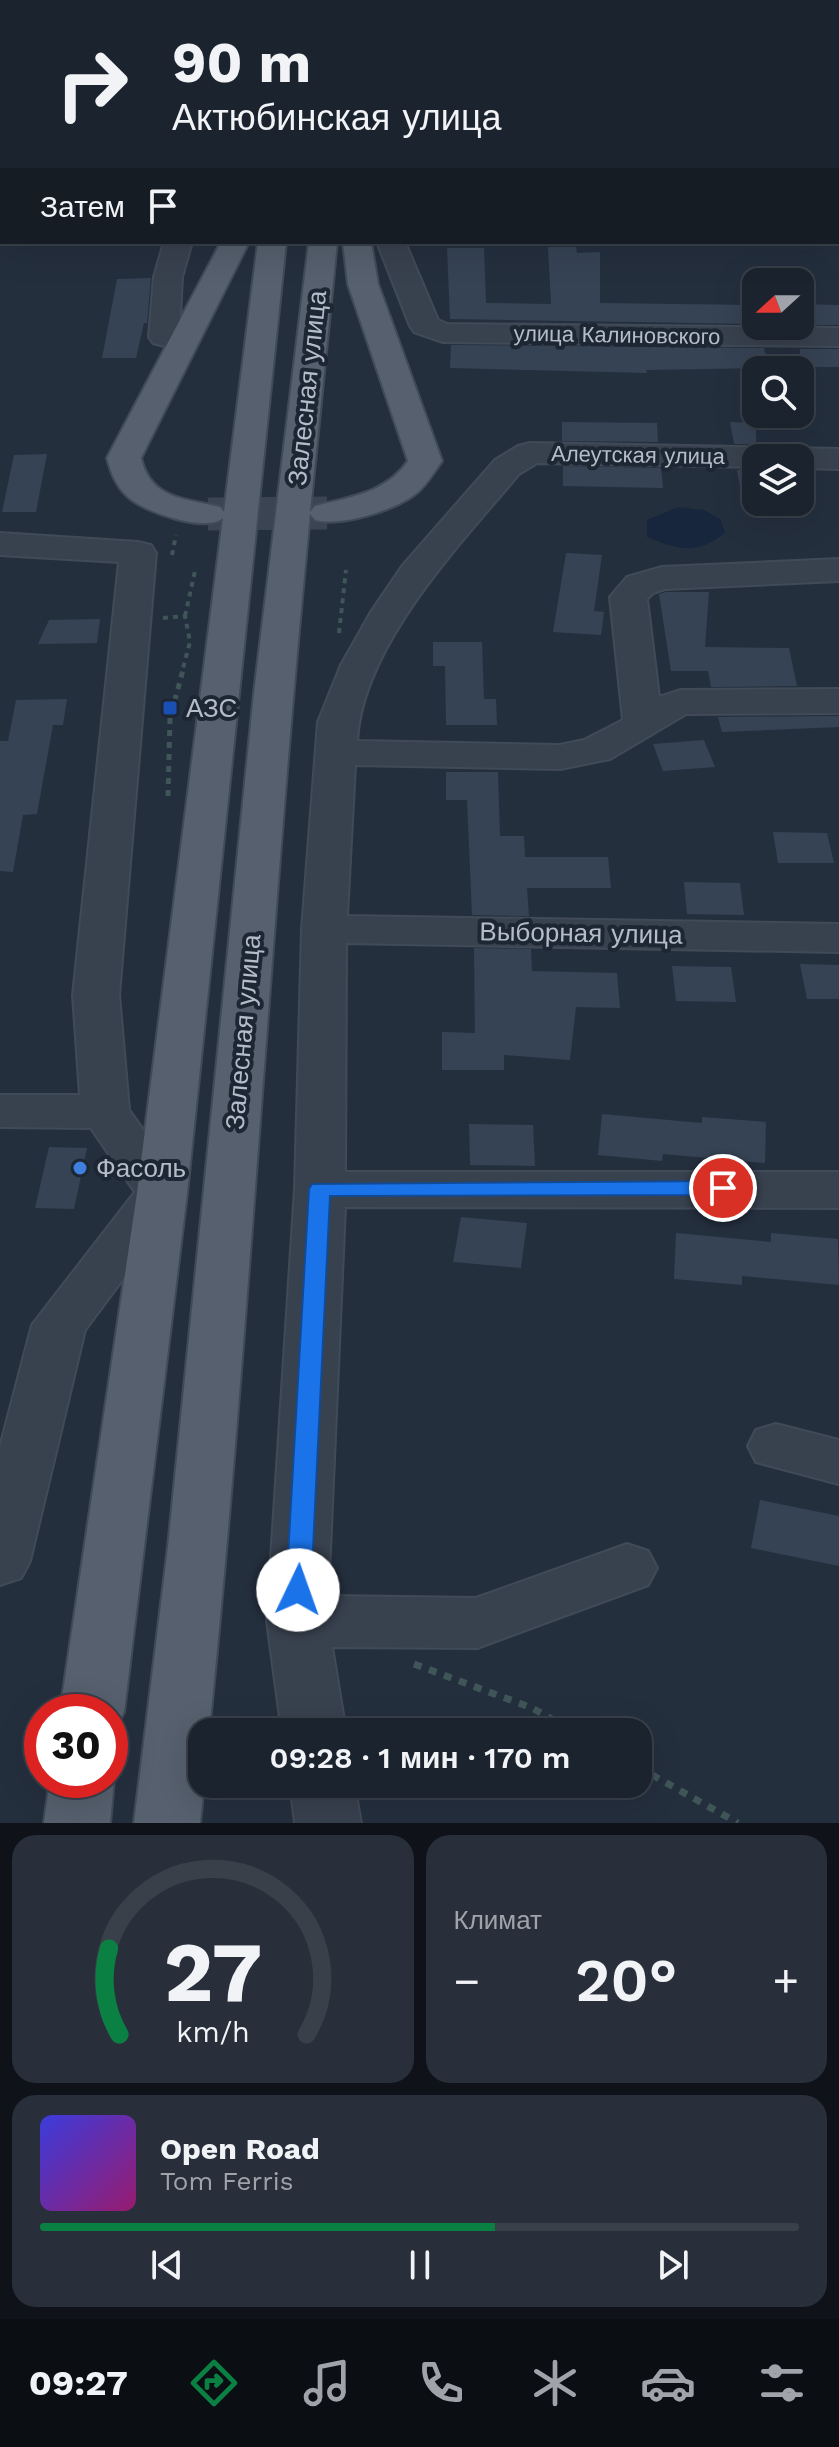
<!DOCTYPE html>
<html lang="ru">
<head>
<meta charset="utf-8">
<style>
	:root { --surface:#1b232e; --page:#282f3a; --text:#f1f3f6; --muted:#a0a4aa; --line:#39404a; --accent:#0b8043 }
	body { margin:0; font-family:"Work Sans",sans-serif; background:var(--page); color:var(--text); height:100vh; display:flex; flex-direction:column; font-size:30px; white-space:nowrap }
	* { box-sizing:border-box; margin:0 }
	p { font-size:26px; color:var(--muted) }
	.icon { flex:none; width:44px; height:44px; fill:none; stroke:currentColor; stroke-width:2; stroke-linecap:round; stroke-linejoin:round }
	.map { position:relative; height:1823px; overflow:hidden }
	.drawer { display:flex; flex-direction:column; gap:12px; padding:12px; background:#0f1319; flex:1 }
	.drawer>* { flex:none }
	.banner { position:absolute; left:0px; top:0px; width:840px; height:244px; box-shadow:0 8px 32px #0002,0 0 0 2px var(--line); background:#1b232e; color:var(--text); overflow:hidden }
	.needle { width:52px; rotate:249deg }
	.fabs { position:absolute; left:742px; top:268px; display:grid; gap:16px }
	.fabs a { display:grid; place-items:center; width:72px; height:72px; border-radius:16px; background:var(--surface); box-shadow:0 8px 32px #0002,0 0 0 2px var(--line); font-size:40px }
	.speed { position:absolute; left:24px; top:1694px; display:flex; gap:16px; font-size:40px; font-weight:700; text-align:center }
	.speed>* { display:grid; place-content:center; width:104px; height:104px; border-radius:50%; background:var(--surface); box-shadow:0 8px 32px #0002,0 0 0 2px var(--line); line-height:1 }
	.speed .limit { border:12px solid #d22; background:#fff; color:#111 }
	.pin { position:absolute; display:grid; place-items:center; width:68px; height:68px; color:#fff; margin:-34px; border:4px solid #fff; border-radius:50%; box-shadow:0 2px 8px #0007 }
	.me { position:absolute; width:88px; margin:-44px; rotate:3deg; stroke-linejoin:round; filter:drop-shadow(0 0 6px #0008) }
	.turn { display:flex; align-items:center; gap:28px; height:168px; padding:0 40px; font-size:36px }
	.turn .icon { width:104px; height:104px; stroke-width:2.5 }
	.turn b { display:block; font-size:56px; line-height:68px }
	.then { display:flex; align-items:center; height:76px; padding:0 40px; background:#0003; gap:16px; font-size:30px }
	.big { font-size:60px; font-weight:600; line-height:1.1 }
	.drawer .widget { flex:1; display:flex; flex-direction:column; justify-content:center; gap:12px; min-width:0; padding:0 28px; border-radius:24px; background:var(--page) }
	.drawer .dial { align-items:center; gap:0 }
	.dial svg { height:208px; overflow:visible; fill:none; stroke:var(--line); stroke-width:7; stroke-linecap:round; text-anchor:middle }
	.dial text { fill:var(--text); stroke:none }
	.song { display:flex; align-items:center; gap:24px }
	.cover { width:96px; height:96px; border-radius:12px; background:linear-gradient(135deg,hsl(240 70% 55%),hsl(320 70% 35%)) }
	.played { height:8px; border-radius:4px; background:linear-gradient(90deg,var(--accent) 60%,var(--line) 60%) }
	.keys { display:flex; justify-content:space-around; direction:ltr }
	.heat { display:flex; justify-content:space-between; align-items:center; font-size:44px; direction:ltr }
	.drawer .tiles { flex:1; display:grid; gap:12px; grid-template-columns:1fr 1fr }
	.widget:last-child { grid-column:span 2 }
	.trip { position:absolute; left:188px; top:1718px; width:464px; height:80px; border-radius:24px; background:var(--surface); box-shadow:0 8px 32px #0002,0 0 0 2px var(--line); font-weight:600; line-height:80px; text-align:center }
	.tabs { display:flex; height:128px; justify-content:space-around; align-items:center; background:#0b0e12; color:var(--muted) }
	.tabs .icon { width:56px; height:56px }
	.tabs .current { color:var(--accent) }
	.tabs b { font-size:36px; color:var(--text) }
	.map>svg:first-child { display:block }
	.water { fill:#17263c }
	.building { fill:#364354 }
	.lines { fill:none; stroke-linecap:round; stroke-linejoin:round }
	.major-tunnel { stroke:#3a4453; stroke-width:33; stroke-dasharray:33 17; stroke-linecap:butt }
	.minor-casing { stroke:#414a57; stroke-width:4 }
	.major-casing { stroke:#414a57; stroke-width:4 }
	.path-far2 { stroke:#3f5557; stroke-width:4; stroke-dasharray:5 5; stroke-linecap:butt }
	.path-far1 { stroke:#3f5557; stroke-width:5; stroke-dasharray:6 6; stroke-linecap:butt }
	.path { stroke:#3f5557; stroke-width:7; stroke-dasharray:8 8; stroke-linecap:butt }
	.minor { fill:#38414e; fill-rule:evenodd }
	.major { fill:#56606e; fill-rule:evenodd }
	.route { fill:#1a73e8; stroke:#114b97; stroke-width:2 }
	.transit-dot { fill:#1a4fb4; stroke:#1d2633; stroke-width:3 }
	.shop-dot { fill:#3f7fe0; stroke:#1d2633; stroke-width:3 }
	.labels { text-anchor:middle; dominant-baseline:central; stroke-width:8; stroke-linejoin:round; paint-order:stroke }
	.far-street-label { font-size:22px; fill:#b4bcc9; stroke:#1d2633 }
	.street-label { font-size:26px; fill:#b4bcc9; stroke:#1d2633 }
	.poi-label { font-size:26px; fill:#b4bcc9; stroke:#1d2633; text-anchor:start }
</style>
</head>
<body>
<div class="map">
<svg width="839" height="1823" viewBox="0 0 839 1823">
	<rect width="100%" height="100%" fill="#242f3e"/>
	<!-- water -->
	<path class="water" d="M 678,507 L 704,510 L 720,519 L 725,533 C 697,555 678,550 647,537 L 647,520 Z"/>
	<!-- building -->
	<path class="building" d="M 548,247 L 576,247 L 577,253 L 600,252 L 600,303 L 754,305 L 756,324 L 450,319 L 447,248 L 484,248 L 486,303 L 551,304 Z
		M 151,278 L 147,323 L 144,323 L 136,358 L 102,358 L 117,279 Z
		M 800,304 L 839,305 L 839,325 L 800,325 Z
		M 451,345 L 764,348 L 769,368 L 646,370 L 647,373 L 450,368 Z
		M 800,349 L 839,349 L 839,367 L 800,367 Z
		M 562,422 L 657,423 L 658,442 L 562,441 Z
		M 730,422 L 756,423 L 756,444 L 734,444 Z
		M 47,454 L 36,512 L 2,512 L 14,455 Z
		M 563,466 L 661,468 L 663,488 L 563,486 Z
		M 737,470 L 756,470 L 756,496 L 742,497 Z
		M 566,553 L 602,555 L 594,611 L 604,612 L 601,635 L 553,632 Z
		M 666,592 L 709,592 L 705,647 L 789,648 L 797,686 L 711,687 L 708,671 L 671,671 L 659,594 Z
		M 100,619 L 97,643 L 38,644 L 49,620 Z
		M 433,642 L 482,642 L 484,699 L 496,699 L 497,725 L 446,725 L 445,666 L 433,666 Z
		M 67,699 L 63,725 L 53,725 L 37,814 L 23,815 L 13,872 L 0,871 L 0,741 L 8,741 L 16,700 Z
		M 718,717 L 839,716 L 839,727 L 722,732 Z
		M 704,740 L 715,767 L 663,771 L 653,744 Z
		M 446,772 L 498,772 L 500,836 L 524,836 L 525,857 L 608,857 L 611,888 L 527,888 L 529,916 L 472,915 L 467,800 L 446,800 Z
		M 773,832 L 827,833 L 834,863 L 778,863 Z
		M 684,882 L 740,883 L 744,915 L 687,914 Z
		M 474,948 L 531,949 L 532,971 L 617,973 L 620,1008 L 576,1007 L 570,1060 L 504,1055 L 504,1070 L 442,1070 L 442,1032 L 475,1033 Z
		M 800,964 L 839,965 L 839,999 L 807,999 Z
		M 672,966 L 731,967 L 736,1002 L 676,1001 Z
		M 602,1114 L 702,1123 L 702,1117 L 766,1122 L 765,1163 L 663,1154 L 662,1161 L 598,1155 Z
		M 469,1124 L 533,1125 L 535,1166 L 470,1165 Z
		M 49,1147 L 87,1148 L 74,1209 L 35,1208 Z
		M 461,1217 L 527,1223 L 521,1268 L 453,1262 Z
		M 676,1233 L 771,1242 L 771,1233 L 838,1239 L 839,1285 L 742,1276 L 742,1285 L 674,1279 Z
		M 760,1500 L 839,1516 L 839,1566 L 751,1548 Z"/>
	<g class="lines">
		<!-- major-tunnel -->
		<path class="major-tunnel" d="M 208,514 L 327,513"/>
		<defs>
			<path id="minor" d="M 246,0 L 268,0 L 268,2 L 246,2 Z
				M 787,0 L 809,0 L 810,2 L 788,2 Z
				M 838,54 L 839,54 L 839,68 L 838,68 Z
				M 838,103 L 839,103 L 839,117 L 838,117 Z
				M 838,147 L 839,147 L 839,163 L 838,163 Z
				M 838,210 L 839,210 L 839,230 L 838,230 Z
				M 164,242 L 192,242 L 182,277 L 179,337 L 175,343 L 164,346 L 153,343 L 149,337 L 154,277 Z
				M 377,242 L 405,242 L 438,320 L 447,324 L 839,328 L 839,346 L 443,342 L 414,332 L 410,326 Z
				M 530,443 L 839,449 L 839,469 L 800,468 L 800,458 L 756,458 L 756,467 L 537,463 L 519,474 C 460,544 362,646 357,741 L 560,745 L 584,740 L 623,720 L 610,597 L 627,577 L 662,567 L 839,559 L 839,581 L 665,589 L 653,593 L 647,599 L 659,697 L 681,690 L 839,689 L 839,713 L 686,714 L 610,759 L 560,769 L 355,765 L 347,916 L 839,924 L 839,952 L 346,943 L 345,1172 L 839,1172 L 839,1208 L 345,1207 L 328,1596 L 476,1598 L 627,1544 L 648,1551 L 657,1568 L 648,1585 L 477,1648 L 332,1647 L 346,1732 L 282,1732 L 267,1621 L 295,1189 L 302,929 L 318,722 L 341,665 L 371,612 L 403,565 L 495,460 L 518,446 Z
				M 0,533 L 138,542 L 151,545 L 156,553 L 119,995 L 129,1110 L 187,1193 L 85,1330 L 30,1561 L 21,1578 L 0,1585 L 0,1447 L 32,1325 L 135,1192 L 91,1128 L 0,1127 L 0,1095 L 80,1095 L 73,995 L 119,562 L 0,555 Z
				M 776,1424 L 839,1440 L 839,1484 L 756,1462 L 748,1446 L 756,1430 Z
				M 290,1784 L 354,1784 L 361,1823 L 295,1823 Z"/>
			<path id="major" d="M 292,0 L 314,0 L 314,2 L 292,2 Z
				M 335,0 L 357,0 L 357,2 L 335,2 Z
				M 221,242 L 249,242 L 141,458 C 151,500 185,498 220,507 L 224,512 L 258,242 L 286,242 L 187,1193 L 124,1712 L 114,1731 L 110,1733 L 110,1712 L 60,1712 L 137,1193 L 223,518 C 206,533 144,512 128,497 C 116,486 111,473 107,458 Z
				M 309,242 L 337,242 L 310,512 L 315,506 C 350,497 386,493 408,461 L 348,284 L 343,242 L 371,242 L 378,284 L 442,461 C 434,472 428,483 418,492 C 397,510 341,527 315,520 L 310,514 C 270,919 250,1326 209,1732 L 202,1732 L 204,1784 L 200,1823 L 134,1823 L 168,1547 L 254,693 Z
				M 110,1771 L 114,1780 L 110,1823 L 44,1823 L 50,1780 L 110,1780 Z"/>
		</defs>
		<!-- minor casing -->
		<use href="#minor" class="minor-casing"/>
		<!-- major casing -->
		<use href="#major" class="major-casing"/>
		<!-- path-far2 -->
		<path class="path-far2" d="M 172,555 L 176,535
			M 185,616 L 195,571
			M 163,618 L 185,616 L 190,642 L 182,672
			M 339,633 L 346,570"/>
		<!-- path-far1 -->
		<path class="path-far1" d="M 168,796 L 170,718 L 183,670"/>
		<!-- path -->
		<path class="path" d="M 414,1664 L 532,1708 L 575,1732
			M 638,1767 L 738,1823"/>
		<!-- minor -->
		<use href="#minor" class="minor"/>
		<!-- major -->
		<use href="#major" class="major"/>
	</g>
	<!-- route -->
	<path class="route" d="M 723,1181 L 730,1183 L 733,1188 L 730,1193 L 723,1195 L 330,1196 L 311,1590 L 307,1597 L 298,1600 L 289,1597 L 286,1590 L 309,1189 L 312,1184 Z"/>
	<!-- markers -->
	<rect class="transit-dot" x="162" y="700" width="16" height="16" rx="4"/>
	<circle class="shop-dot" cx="80" cy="1168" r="8"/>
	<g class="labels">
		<!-- far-street labels -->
		<g class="far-street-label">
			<text transform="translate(617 335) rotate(1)">улица Калиновского</text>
			<text transform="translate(638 455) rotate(1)">Алеутская улица</text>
		</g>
		<!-- street labels -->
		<g class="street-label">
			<text transform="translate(307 388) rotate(-84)">Залесная улица</text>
			<text transform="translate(581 933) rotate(1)">Выборная улица</text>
			<text transform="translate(243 1032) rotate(-85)">Залесная улица</text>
		</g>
		<!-- poi labels -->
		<g class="poi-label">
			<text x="186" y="708">АЗС</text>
			<text x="96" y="1168">Фасоль</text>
		</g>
	</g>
</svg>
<div class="fabs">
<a><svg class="needle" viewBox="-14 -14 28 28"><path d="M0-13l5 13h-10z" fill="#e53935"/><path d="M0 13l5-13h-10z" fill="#a0a4aa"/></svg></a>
<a><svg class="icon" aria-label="search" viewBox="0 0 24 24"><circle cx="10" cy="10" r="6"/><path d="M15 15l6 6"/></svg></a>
<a><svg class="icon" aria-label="layers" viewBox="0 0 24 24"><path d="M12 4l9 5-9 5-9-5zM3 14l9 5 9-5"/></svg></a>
</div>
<div class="speed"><div class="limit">30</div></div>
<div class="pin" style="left:723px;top:1188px;background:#d93025"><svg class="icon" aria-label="arrive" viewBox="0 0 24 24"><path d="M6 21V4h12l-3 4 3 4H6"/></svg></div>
<svg class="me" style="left:298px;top:1590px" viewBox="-20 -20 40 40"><circle r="19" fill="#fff"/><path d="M0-13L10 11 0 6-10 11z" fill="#1a73e8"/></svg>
<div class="trip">09:28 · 1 мин · 170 m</div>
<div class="banner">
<div class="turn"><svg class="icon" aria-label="right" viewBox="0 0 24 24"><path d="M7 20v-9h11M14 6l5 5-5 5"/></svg><div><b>90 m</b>Актюбинская улица</div></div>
<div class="then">Затем<svg class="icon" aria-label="arrive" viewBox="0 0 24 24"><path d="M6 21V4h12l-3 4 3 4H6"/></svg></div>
</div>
</div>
<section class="drawer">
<div class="tiles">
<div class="widget dial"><svg viewBox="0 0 100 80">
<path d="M14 69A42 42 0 1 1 86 69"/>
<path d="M14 69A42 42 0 0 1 10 36" stroke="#0b8043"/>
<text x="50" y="56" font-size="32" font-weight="700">27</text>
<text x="50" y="72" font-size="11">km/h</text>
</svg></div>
<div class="widget"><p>Климат</p>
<div class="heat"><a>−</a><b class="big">20°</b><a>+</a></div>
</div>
<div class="widget">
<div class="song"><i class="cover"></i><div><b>Open Road</b><p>Tom Ferris</p></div></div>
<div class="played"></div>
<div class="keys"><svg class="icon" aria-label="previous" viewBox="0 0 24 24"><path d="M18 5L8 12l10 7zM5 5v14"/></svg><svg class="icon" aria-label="pause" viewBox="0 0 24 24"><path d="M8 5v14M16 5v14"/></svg><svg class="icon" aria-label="next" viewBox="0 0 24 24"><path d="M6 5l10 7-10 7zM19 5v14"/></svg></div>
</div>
</div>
</section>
<nav class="tabs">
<b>09:27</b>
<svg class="icon current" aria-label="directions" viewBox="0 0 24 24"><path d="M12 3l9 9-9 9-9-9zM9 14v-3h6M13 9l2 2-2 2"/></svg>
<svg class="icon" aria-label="music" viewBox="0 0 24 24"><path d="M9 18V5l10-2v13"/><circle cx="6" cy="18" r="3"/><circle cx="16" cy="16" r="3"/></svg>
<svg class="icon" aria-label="phone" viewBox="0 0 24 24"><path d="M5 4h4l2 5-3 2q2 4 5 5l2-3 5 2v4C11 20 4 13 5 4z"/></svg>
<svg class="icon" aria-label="climate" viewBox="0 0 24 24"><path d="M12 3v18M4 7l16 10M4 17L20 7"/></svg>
<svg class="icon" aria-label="car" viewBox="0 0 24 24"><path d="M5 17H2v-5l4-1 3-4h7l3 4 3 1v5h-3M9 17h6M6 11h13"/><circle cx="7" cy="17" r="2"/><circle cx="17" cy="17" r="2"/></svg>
<svg class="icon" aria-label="filters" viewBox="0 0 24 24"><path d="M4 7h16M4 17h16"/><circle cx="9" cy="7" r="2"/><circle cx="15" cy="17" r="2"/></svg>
</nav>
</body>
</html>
